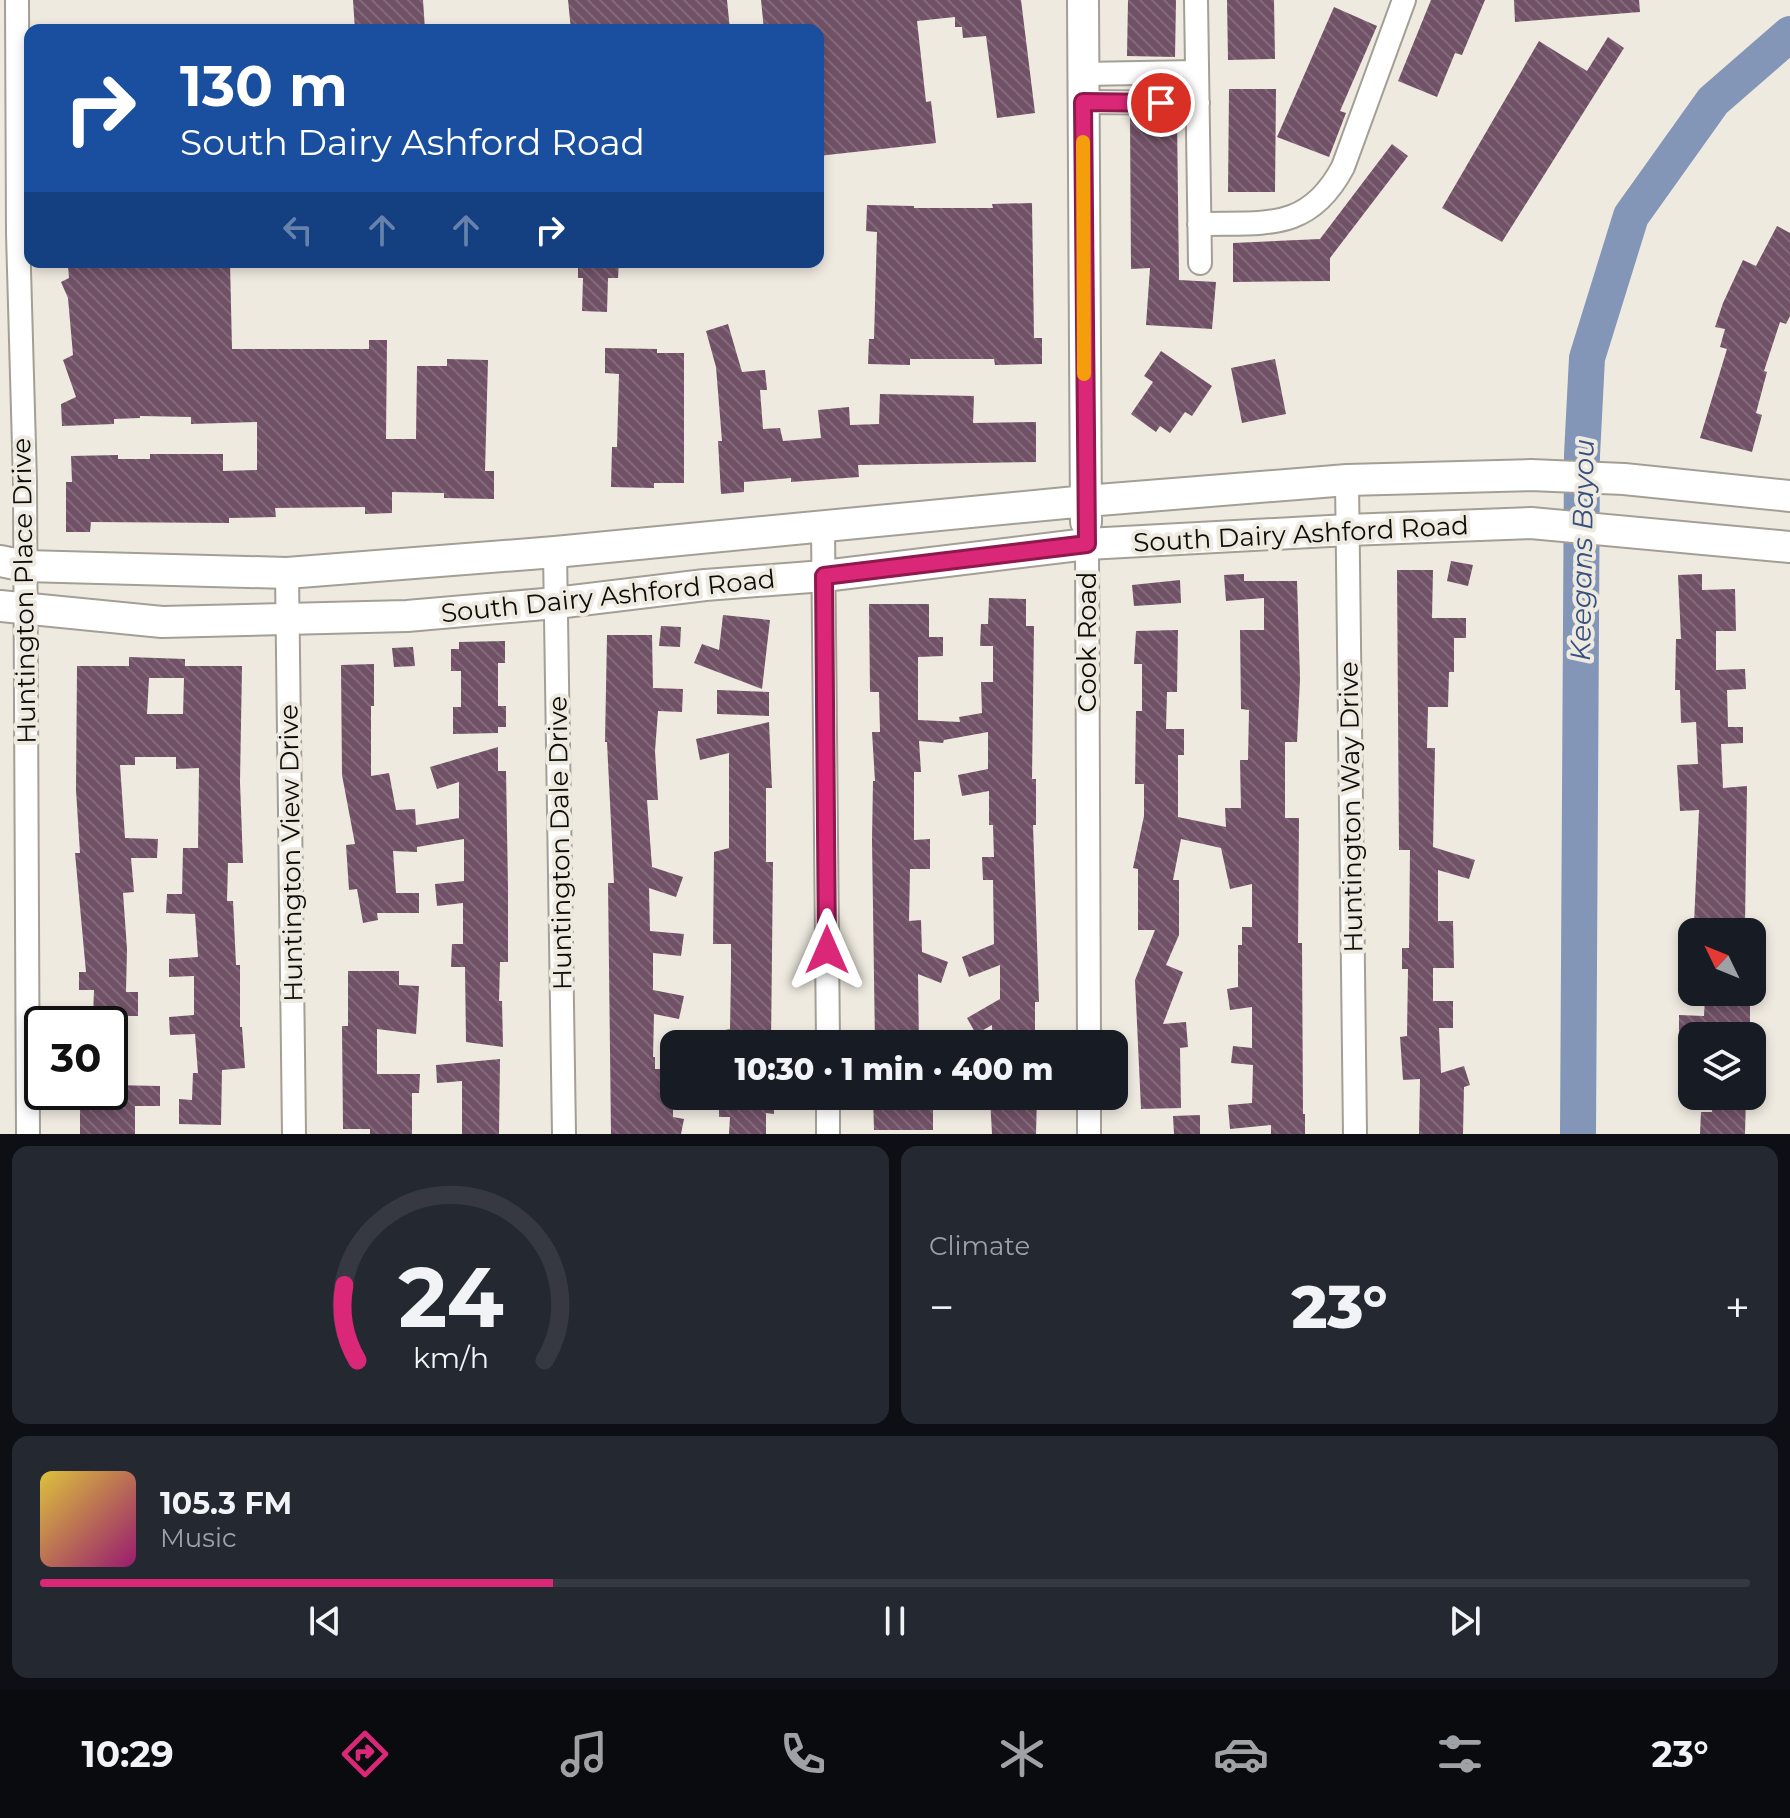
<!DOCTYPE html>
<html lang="en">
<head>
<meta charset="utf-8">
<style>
	:root { --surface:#171b24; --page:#242831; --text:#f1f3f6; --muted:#9ea1a6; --line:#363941; --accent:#db2777 }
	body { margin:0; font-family:Montserrat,sans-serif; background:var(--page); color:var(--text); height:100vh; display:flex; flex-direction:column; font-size:30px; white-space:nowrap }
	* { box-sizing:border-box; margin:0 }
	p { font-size:26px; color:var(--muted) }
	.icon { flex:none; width:44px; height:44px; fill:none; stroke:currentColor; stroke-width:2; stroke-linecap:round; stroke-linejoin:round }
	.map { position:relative; height:1134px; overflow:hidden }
	.panel { display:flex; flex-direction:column; gap:12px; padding:12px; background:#0d0f14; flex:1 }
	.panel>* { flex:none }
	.banner { position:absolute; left:24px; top:24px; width:800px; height:244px; border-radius:16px; box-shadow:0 4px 12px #0003; background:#1a4fa0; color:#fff; overflow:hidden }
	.needle { width:52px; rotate:313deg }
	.tools { position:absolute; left:1678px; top:918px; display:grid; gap:16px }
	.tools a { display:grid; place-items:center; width:88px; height:88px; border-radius:16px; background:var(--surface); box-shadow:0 4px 12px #0003; font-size:40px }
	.speed { position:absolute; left:24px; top:1006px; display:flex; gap:16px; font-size:40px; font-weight:700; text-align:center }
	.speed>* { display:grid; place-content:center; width:104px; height:104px; border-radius:50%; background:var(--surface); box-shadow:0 4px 12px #0003; line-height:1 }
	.speed .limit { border:4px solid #111; border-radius:12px; background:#fff; color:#111 }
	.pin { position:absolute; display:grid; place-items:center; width:68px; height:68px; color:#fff; margin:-34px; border:4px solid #fff; border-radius:50%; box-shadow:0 2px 8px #0007 }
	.me { position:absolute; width:88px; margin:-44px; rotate:0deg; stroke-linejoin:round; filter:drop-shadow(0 0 6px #0008) }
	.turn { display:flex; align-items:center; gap:28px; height:168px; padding:0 24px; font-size:36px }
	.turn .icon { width:104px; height:104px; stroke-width:2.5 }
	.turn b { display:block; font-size:56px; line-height:68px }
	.lanes { display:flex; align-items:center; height:76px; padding:0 24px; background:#0003; justify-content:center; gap:40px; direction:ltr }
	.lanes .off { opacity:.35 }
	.big { font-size:60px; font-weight:800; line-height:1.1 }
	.panel .card { flex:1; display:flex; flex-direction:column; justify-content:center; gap:12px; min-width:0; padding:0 28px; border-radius:16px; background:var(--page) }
	.panel .dial { align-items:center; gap:0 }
	.dial svg { height:208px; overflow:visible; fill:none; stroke:var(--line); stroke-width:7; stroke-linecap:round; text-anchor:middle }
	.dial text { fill:var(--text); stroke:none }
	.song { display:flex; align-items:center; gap:24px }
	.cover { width:96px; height:96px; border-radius:12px; background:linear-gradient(135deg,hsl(50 70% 55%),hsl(320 70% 35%)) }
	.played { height:8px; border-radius:4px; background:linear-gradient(90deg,var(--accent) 30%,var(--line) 30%) }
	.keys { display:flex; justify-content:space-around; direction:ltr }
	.heat { display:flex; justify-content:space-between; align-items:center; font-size:44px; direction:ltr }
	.panel .tiles { flex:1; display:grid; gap:12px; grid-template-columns:1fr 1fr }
	.card:last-child { grid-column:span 2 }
	.trip { position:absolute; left:660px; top:1030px; width:468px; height:80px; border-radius:16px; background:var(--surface); box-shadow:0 4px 12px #0003; font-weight:800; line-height:80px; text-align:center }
	.tabs { display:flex; height:128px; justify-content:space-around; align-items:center; background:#090b0e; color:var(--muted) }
	.tabs .icon { width:56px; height:56px }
	.tabs .active { color:var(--accent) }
	.tabs b { font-size:36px; color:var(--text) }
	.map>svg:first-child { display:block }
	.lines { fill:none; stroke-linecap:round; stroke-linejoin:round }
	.river { stroke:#8396b7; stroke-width:36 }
	.building { fill:url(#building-back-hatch); fill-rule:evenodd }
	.street-casing { stroke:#a39f95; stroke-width:26 }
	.secondary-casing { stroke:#a39f95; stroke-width:34 }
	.street { stroke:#fff; stroke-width:22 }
	.secondary { stroke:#fff; stroke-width:30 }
	.route-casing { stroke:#8e194d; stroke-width:20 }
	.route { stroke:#db2777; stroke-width:14 }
	.slow { stroke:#f59e0b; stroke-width:14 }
	.labels { text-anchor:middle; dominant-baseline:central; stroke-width:8; stroke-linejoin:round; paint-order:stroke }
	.street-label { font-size:26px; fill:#0e0c09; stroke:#efeae0 }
	.water-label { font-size:28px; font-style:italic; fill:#36507f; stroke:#efeae0 }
</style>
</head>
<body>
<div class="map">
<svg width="1790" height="1134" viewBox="0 0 1790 1134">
	<defs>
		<pattern id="building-back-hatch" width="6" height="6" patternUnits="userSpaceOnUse" patternTransform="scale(2)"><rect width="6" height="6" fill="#715166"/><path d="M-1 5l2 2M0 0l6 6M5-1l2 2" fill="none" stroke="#826a7a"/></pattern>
	</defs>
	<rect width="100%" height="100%" fill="#efeae0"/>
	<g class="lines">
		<!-- river -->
		<path class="river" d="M 1578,1134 L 1582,455 L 1587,358 L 1631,216 L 1713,101 L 1790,34"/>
	</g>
	<!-- building -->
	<path class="building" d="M 353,0 L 423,0 L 425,30 L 355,30 Z
		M 568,0 L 727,0 L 730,30 L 571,30 Z
		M 761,0 L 1021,0 L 1035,113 L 997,118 L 986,36 L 963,38 L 962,27 L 955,27 L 955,17 L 917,21 L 926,102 L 931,101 L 936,143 L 818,156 L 818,30 L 764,30 Z
		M 1128,0 L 1176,0 L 1175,57 L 1127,56 Z
		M 1227,0 L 1274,0 L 1275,59 L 1228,60 Z
		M 1431,0 L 1485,0 L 1462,55 L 1455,53 L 1437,97 L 1398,81 Z
		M 1514,0 L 1639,0 L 1640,12 L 1515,22 Z
		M 1334,7 L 1377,26 L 1340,111 L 1346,113 L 1329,157 L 1277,137 Z
		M 1608,37 L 1624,48 L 1502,242 L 1442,208 L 1539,41 L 1587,71 Z
		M 1229,89 L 1276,89 L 1275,192 L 1228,192 Z
		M 1130,116 L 1177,117 L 1179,280 L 1216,282 L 1212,329 L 1146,325 L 1150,268 L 1131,269 Z
		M 1392,144 L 1408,156 L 1330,258 L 1330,281 L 1233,282 L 1233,243 L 1320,239 Z
		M 1032,203 L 1034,338 L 1042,338 L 1042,364 L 995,365 L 994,359 L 910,359 L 910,365 L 868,364 L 869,339 L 874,339 L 877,232 L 866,231 L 867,205 L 914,206 L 914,208 L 993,208 L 992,204 Z
		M 1777,226 L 1790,233 L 1790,316 L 1786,324 L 1780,322 L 1764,371 L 1767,372 L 1756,413 L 1762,415 L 1752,452 L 1700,438 L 1727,349 L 1720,347 L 1725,329 L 1715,327 L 1723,303 L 1743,260 L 1756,266 Z
		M 188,262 L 230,262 L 232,349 L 369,349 L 369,340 L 387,340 L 386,439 L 416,439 L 417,366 L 447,366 L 447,359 L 488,360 L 485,471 L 494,471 L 494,499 L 444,498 L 444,493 L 392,492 L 392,513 L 365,514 L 365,507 L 275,508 L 276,517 L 229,518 L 229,523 L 91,522 L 90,532 L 66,532 L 66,482 L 72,482 L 71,456 L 118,455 L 118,459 L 150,459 L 150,454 L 223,454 L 223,471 L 257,470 L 257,422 L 191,424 L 191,417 L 140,416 L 140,418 L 114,419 L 114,424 L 62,426 L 61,404 L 76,397 L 63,360 L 73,355 L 68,298 L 61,282 L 69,278 L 68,266 L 136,264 L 136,267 L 188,267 Z
		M 578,262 L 619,262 L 618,278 L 608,278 L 607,312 L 582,311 L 583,278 L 578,278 Z
		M 728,324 L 742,372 L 765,370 L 767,390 L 760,390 L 763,429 L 780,428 L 783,441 L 821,438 L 818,410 L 849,407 L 850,425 L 879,424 L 880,394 L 974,396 L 973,423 L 1036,422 L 1036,462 L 858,465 L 859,477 L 791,482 L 791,478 L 744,482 L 744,492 L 721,494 L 718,441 L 722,441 L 716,367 L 706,331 Z
		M 605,348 L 657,349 L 657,353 L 684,353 L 684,483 L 654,483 L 654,488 L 611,487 L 612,447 L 617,447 L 619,374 L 605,373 Z
		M 1161,351 L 1212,386 L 1192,416 L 1185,412 L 1170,433 L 1160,426 L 1156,432 L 1131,414 L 1153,382 L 1144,376 Z
		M 1275,359 L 1286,414 L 1242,423 L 1231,368 Z
		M 1451,561 L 1473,565 L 1468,586 L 1447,581 Z
		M 1397,570 L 1433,570 L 1432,618 L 1466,618 L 1466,638 L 1454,638 L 1454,672 L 1449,672 L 1448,707 L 1428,707 L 1427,748 L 1435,748 L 1433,847 L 1475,860 L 1469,879 L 1438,870 L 1438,921 L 1453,921 L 1454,968 L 1433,968 L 1433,1001 L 1453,1001 L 1453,1028 L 1439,1028 L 1441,1073 L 1464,1066 L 1470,1085 L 1464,1087 L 1463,1134 L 1419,1134 L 1420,1079 L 1403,1080 L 1400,1037 L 1407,1036 L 1408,969 L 1402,969 L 1402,948 L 1409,948 L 1410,850 L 1399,850 Z
		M 1244,574 L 1244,581 L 1297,581 L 1300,679 L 1297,742 L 1285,742 L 1285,818 L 1299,818 L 1298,943 L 1302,943 L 1303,1114 L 1305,1114 L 1305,1134 L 1271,1134 L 1271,1125 L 1230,1129 L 1228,1105 L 1252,1103 L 1253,1065 L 1231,1063 L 1233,1046 L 1252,1048 L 1252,1007 L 1230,1010 L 1227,989 L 1238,987 L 1238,945 L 1242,945 L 1242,927 L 1252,927 L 1252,884 L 1230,889 L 1221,848 L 1181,839 L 1173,880 L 1179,880 L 1179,935 L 1166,965 L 1183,972 L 1163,1024 L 1186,1022 L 1188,1047 L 1180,1048 L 1181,1108 L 1141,1109 L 1135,980 L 1155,930 L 1138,930 L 1138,869 L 1133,868 L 1144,816 L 1144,784 L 1135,784 L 1136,711 L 1142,711 L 1142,664 L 1134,664 L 1136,631 L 1178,630 L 1177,692 L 1167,692 L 1166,729 L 1184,729 L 1184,755 L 1178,755 L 1178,817 L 1226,827 L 1225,808 L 1241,808 L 1240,760 L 1248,760 L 1249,710 L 1241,709 L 1240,630 L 1264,630 L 1264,598 L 1226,601 L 1224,575 Z
		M 1702,574 L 1702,590 L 1735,589 L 1736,631 L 1716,631 L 1716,670 L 1745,669 L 1746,689 L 1727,690 L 1728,727 L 1743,727 L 1743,743 L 1721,744 L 1723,788 L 1747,786 L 1745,924 L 1694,924 L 1699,810 L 1680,811 L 1677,765 L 1698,764 L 1696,722 L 1681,723 L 1680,690 L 1675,690 L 1676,639 L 1681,639 L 1678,575 Z
		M 1180,580 L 1181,603 L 1134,606 L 1132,585 Z
		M 989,598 L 1026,599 L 1026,626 L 1034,626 L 1032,779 L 1036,779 L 1036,825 L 1033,825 L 1039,1002 L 1035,1002 L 1035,1044 L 992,1044 L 992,1025 L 976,1034 L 967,1018 L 1000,999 L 1000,965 L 969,977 L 962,957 L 994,944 L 993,880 L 983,880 L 982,857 L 994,857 L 993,825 L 989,825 L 989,791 L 962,796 L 958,775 L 988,769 L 988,732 L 944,740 L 943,743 L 919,741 L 921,772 L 914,772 L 914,840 L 930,839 L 930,869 L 910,869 L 909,921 L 921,920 L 922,952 L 948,962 L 941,983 L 918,974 L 919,1044 L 875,1044 L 872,840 L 873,781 L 875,781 L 872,732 L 880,732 L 879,692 L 870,692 L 869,604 L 929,604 L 929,637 L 943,637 L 943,656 L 918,657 L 918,720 L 960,722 L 959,717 L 982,713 L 981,682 L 993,682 L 993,646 L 980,646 L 981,624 L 988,624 Z
		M 723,615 L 770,620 L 762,689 L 694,663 L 702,644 L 719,650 Z
		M 661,626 L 681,627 L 680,647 L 659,646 Z
		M 607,635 L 652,635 L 653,688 L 683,689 L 682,712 L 658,711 L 655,751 L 658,800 L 647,800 L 652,867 L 683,877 L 676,897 L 649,888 L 650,931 L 684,934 L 681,956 L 653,953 L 653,990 L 684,996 L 679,1019 L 654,1014 L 653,1057 L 655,1057 L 655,1069 L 673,1069 L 673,1117 L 684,1119 L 681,1134 L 611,1134 L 608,883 L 614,883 L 607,742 L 605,742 Z
		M 505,641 L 505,663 L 498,663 L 498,706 L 506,706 L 506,727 L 498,727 L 498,733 L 453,734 L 453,707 L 461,707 L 461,671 L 451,671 L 451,649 L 459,649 L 459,642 Z
		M 413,647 L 415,666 L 394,667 L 392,648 Z
		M 129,657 L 185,659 L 185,666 L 242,666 L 240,782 L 243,863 L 228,863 L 227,901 L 233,901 L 236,965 L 240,965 L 240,1027 L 242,1027 L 245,1068 L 222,1070 L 221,1125 L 179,1124 L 179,1099 L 192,1100 L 193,1073 L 198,1073 L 195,1034 L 170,1035 L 169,1017 L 194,1015 L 194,976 L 169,977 L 169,959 L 198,957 L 195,914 L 166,913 L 167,894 L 182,894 L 183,848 L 198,848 L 199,768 L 176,769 L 176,757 L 135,757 L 135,765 L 120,765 L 125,838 L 158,839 L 157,858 L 131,858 L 134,892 L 123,893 L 127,949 L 126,992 L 138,992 L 138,1016 L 93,1016 L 94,990 L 79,990 L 79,972 L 86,972 L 75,853 L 80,853 L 76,790 L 77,666 L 129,666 ZM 149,678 L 184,678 L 183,714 L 147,714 Z
		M 374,664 L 374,706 L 371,706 L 371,776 L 389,773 L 396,810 L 415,809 L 416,825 L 459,818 L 459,782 L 437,789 L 430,767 L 498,747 L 498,771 L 506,771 L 508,888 L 508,962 L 500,962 L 499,1001 L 502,1001 L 503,1047 L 466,1042 L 465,967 L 451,967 L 452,944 L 463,944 L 463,903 L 437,906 L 435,884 L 464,881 L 464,839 L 417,847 L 417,852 L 393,851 L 396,893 L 419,893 L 419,913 L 377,913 L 378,920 L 363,923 L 357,889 L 349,890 L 346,845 L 355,844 L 342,775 L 341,665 Z
		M 717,690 L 769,692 L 769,716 L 717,714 Z
		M 769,722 L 772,788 L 766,788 L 766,862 L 773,862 L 771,1044 L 693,1044 L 692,1037 L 730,1029 L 731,974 L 731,944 L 713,944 L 714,852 L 729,848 L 729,753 L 700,760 L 696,739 Z
		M 348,971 L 399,971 L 399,985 L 419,986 L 416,1034 L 377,1029 L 377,1074 L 420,1074 L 419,1093 L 412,1093 L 412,1134 L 370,1134 L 370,1129 L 343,1129 L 342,1026 L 348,1026 Z
		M 1705,997 L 1750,997 L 1750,1036 L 1679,1036 L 1679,1015 L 1704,1016 Z
		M 500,1059 L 499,1134 L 462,1134 L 462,1081 L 437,1083 L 436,1065 Z
		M 110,1085 L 160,1086 L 160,1106 L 135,1106 L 135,1134 L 80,1134 L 80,1101 L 110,1101 Z
		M 719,1096 L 774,1096 L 774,1114 L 766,1113 L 766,1134 L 729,1134 L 730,1117 L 719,1117 Z
		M 1006,1096 L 1037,1096 L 1036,1134 L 992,1134 L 990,1098 Z
		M 1711,1096 L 1746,1096 L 1745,1134 L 1700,1134 L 1701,1112 L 1712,1112 Z
		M 933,1097 L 933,1130 L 874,1130 L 873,1098 Z
		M 1200,1115 L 1200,1134 L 1174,1134 L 1173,1116 Z"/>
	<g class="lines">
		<defs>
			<path id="street" d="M 17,0 L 18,234 L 25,482 L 28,1134
				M 1196,0 L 1200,263
				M 1082,74 L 1197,72
				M 1083,102 L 1198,103
				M 1199,224 C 1264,222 1308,233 1343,167 L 1404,0
				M 1347,480 L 1355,1134
				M 823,528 L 828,1044
				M 1087,544 L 1089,1044
				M 555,552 L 564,1134
				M 287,573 L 294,1134
				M 828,1096 L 828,1134
				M 1089,1096 L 1089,1134"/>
			<path id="secondary" d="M 1083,0 L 1086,522
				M 0,561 L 25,566 L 287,573 L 555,552 L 1086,501 L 1347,480 L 1531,475 L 1624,479 L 1790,496
				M 0,606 L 162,622 L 407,616 L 556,603 L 705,585 L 824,576 L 1087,544 L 1348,530 L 1531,523 L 1790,547"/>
		</defs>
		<!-- street casing -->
		<use href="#street" class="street-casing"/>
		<!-- secondary casing -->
		<use href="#secondary" class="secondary-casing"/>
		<!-- street -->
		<use href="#street" class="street"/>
		<!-- secondary -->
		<use href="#secondary" class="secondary"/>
	</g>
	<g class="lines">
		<defs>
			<path id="route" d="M 827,950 L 824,576 L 1087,544 L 1083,102 L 1161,103"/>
		</defs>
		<!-- route casing -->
		<use href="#route" class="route-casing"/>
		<!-- route -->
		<use href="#route" class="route"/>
		<!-- slow -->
		<path class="slow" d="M 1083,142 L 1084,374"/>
	</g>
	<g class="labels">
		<!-- street labels -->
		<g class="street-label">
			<text transform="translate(1301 534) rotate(-3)">South Dairy Ashford Road</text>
			<text transform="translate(24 591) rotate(-91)">Huntington Place Drive</text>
			<text transform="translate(608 596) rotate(-6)">South Dairy Ashford Road</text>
			<text transform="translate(1087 642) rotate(-90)">Cook Road</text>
			<text transform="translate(1351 807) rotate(-91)">Huntington Way Drive</text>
			<text transform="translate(560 843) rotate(-91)">Huntington Dale Drive</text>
			<text transform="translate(291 853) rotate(-91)">Huntington View Drive</text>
		</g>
		<!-- water labels -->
		<g class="water-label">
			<text transform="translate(1582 550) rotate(-89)">Keegans Bayou</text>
		</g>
	</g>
</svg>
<div class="tools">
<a><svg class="needle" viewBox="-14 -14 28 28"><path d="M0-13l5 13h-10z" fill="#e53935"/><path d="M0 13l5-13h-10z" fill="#9ea1a6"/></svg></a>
<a><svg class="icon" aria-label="layers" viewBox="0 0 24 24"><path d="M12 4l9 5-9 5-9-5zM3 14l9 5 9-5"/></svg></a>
</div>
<div class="speed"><div class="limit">30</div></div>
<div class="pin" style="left:1161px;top:103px;background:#d93025"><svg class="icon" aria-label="arrive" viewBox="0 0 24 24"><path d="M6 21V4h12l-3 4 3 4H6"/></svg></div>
<svg class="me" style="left:827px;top:950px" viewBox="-20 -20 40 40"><path d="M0-17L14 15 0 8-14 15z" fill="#db2777" stroke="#fff" stroke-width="4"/></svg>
<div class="trip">10:30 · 1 min · 400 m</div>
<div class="banner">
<div class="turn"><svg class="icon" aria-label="right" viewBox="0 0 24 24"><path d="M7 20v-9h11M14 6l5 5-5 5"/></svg><div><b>130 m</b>South Dairy Ashford Road</div></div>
<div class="lanes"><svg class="icon off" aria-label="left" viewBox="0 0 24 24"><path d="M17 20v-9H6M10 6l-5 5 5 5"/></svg><svg class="icon off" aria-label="ahead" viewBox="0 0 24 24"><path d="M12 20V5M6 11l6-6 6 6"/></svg><svg class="icon off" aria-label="ahead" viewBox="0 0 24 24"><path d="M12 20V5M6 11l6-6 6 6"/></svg><svg class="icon" aria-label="right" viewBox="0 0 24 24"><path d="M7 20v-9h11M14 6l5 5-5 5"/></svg></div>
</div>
</div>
<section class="panel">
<div class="tiles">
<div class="card dial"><svg viewBox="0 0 100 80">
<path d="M14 69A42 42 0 1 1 86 69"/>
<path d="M14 69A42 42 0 0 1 9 40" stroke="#db2777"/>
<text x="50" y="56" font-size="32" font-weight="700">24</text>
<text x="50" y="72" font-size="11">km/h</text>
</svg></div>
<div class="card"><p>Climate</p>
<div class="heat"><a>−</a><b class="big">23°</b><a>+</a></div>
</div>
<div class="card">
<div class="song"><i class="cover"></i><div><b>105.3 FM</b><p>Music</p></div></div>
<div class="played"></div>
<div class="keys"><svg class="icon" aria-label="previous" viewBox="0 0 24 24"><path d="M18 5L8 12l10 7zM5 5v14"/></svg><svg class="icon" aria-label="pause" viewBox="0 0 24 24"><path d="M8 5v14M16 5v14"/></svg><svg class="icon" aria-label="next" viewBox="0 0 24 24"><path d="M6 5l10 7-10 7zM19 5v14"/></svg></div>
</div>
</div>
</section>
<nav class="tabs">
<b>10:29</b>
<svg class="icon active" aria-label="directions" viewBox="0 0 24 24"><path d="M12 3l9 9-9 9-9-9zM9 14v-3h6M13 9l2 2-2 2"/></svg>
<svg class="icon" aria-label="music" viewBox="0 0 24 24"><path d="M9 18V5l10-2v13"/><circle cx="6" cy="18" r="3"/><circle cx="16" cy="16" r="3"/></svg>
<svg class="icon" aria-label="phone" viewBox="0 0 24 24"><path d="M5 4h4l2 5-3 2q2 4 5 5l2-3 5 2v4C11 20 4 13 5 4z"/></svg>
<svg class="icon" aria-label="climate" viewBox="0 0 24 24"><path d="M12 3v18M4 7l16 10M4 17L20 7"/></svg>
<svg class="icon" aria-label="car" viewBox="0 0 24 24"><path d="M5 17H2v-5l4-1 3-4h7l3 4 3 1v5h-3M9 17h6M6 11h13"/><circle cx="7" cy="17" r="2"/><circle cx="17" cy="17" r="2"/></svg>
<svg class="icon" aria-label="filters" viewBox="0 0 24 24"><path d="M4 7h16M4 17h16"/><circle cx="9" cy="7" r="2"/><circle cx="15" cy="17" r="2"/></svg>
<b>23°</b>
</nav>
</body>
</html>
